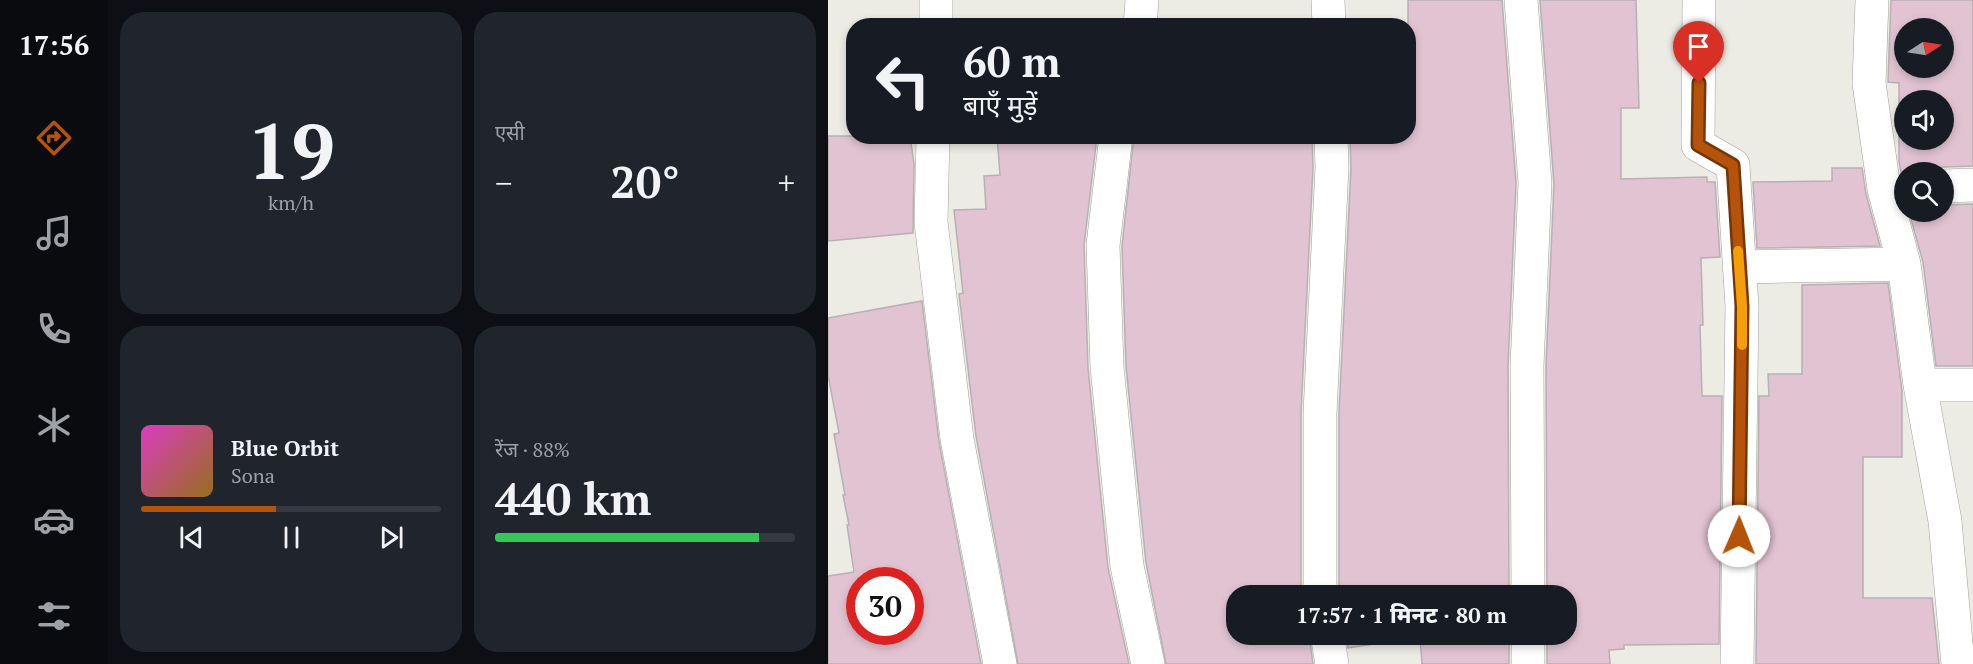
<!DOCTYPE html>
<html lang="hi">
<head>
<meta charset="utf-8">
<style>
	:root { --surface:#171b24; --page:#20242c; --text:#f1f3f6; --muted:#9ea1a6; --line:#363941; --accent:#b45309 }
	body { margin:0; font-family:"PT Serif","Noto Sans Devanagari",serif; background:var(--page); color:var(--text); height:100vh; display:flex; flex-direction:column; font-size:22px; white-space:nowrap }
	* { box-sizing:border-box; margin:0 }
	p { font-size:20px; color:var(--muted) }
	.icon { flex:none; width:33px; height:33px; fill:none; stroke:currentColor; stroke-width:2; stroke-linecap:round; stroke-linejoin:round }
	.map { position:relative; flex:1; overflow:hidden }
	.sheet { display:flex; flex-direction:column; gap:12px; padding:12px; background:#0d0f14; width:720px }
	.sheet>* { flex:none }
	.banner { position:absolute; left:18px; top:18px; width:570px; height:126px; border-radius:24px; box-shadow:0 3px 9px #0003; background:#171b24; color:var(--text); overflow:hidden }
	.needle { width:39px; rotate:78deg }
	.buttons { position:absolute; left:1066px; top:18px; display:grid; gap:12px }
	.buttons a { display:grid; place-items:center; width:60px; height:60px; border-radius:50%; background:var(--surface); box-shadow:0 3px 9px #0003; font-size:30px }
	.speed { position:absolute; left:18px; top:567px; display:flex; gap:12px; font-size:30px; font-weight:700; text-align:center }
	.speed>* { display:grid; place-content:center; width:78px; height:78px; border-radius:50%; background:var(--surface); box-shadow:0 3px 9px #0003; line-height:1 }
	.speed .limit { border:9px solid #d22; background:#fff; color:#111 }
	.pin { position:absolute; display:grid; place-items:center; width:51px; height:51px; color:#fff; margin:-62px -26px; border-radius:50% 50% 50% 0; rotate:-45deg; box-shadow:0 0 6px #0007 }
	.pin .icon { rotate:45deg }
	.me { position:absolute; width:66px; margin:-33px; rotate:1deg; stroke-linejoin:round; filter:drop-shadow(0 0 4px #0008) }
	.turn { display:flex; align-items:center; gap:21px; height:126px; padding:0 18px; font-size:27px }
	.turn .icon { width:78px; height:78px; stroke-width:2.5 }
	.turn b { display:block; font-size:42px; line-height:51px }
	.big { font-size:45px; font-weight:800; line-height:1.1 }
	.sheet .widget { flex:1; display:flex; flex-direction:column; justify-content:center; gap:9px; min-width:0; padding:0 21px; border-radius:24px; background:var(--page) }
	.sheet .dial { align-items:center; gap:0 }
	.dial b { font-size:78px; line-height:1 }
	.song { display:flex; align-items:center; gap:18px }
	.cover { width:72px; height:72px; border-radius:9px; background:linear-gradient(135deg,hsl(310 70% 55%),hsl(40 70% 35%)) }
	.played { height:6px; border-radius:3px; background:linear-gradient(90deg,var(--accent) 45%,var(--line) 45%) }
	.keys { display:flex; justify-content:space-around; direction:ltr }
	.heat { display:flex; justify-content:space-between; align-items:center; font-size:33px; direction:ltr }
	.charge { height:9px; border-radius:4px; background:linear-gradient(90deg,#34c759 88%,var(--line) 0) }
	.sheet .tiles { flex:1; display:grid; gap:12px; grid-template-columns:repeat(2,1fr) }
	.trip { position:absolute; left:398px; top:585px; width:351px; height:60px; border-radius:24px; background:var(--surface); box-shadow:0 3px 9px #0003; font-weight:800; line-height:60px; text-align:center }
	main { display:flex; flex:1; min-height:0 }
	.menu { display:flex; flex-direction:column; width:108px; justify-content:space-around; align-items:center; background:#090b0e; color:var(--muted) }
	.menu .icon { width:42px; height:42px }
	.menu .selected { color:var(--accent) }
	.menu b { font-size:27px; color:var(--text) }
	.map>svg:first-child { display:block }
	.building { fill:#e2c3d2; stroke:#b7b0b4; stroke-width:1.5; fill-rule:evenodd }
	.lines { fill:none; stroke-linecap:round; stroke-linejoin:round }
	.street-casing { stroke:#a3a29b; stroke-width:34 }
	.street { stroke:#fff; stroke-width:33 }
	.route-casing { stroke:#753606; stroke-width:15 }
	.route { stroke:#b45309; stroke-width:10 }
	.slow { stroke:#f59e0b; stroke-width:10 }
</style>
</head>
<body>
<main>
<nav class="menu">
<b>17:56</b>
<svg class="icon selected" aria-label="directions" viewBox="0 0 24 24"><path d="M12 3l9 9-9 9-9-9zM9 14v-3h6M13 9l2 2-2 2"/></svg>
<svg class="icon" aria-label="music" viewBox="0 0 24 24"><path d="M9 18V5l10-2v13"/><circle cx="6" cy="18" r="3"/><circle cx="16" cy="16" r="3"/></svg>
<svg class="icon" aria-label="phone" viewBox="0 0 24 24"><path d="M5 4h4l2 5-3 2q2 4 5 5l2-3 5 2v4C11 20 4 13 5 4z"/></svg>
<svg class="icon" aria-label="climate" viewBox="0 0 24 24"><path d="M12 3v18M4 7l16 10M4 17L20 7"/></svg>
<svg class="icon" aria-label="car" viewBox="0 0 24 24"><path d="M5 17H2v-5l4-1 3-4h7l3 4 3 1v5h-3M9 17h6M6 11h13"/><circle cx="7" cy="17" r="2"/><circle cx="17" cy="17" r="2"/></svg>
<svg class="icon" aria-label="filters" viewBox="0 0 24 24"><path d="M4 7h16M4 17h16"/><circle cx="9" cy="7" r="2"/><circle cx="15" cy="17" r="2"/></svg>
</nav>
<section class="sheet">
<div class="tiles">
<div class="widget dial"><b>19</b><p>km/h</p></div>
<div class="widget"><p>एसी</p>
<div class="heat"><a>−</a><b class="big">20°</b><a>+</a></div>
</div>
<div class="widget">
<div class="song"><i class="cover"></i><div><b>Blue Orbit</b><p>Sona</p></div></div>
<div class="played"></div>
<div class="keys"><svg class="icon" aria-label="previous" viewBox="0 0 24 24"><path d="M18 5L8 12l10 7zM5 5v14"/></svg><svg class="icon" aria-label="pause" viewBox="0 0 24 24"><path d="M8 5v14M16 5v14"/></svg><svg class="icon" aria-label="next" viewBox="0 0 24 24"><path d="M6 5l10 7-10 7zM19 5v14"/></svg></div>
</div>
<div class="widget"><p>रेंज · 88%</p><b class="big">440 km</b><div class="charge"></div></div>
</div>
</section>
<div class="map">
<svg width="1145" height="664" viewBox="0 0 1145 664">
	<rect width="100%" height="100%" fill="#ecebe4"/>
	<!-- building -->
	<path class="building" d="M 580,0 L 674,0 L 688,183 L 680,366 L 681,596 L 511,596 L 511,413 L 523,168 L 522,136 L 580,136 Z
		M 712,0 L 808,0 L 811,108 L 793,108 L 793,179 L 879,177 L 879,182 L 887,182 L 892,257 L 873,258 L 875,325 L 872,325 L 874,396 L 894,396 L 891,644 L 796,645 L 796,649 L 781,650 L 782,664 L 719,664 L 719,634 L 738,634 L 738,596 L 719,596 L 718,366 L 726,184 Z
		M 1063,0 L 1145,0 L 1145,166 L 1115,167 L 1104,172 L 1077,172 L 1077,195 L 1071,161 L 1071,83 L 1060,82 ZM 1077,28 L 1116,28 L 1116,68 L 1077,68 ZM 1077,100 L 1116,100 L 1116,140 L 1077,140 Z
		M 0,136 L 82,136 L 86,164 L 85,233 L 0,241 Z
		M 169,136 L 269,136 L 256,245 L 260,368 L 280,568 L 301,664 L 190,664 L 148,436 L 131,294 L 135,293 L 126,210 L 158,209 L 156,176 L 172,175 Z
		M 306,136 L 484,136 L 485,167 L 473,412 L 473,596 L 408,596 L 408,634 L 481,634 L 485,664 L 338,664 L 318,563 L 298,366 L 294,246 Z
		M 1004,168 L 1034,168 L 1038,194 L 1052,246 L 929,248 L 925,182 L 1004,181 Z
		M 1145,204 L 1145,366 L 1108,366 L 1095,262 L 1081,212 L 1116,212 L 1116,205 Z
		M 1060,283 L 1074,391 L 1074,457 L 1035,457 L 1035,598 L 1104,598 L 1111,664 L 928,664 L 931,396 L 941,396 L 940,374 L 974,374 L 974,285 Z
		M 94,301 L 111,442 L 153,664 L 0,664 L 0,576 L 26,572 L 19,525 L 21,525 L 15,495 L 17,495 L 6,434 L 11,433 L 0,375 L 0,318 ZM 32,580 L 82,580 L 82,632 L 32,632 Z
		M 518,634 L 681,634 L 681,664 L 594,664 L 592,637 L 520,648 Z"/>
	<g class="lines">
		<defs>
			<path id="street" d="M 500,0 L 501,26
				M 693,0 L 707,183 L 699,366 L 700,596
				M 871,0 L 870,145 L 905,165 L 914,306 L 909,664
				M 108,26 L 108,0
				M 312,26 L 314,0
				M 105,136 L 103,222 L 129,439 L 172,664
				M 288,136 L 275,245 L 279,367 L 299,566 L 320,664
				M 1116,186 L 1145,185
				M 1076,264 L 1092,385 L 1145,385
				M 911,267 L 1076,264 L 1056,189 L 1041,83 L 1044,0
				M 1092,385 L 1117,521 L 1130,664
				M 492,596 L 492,413 L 504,167 L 503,136
				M 499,634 L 504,664
				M 700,664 L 700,634"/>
		</defs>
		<!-- street casing -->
		<use href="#street" class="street-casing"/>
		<!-- street -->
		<use href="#street" class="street"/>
	</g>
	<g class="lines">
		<defs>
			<path id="route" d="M 871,83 L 870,145 L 905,165 L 914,306 L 911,536"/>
		</defs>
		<!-- route casing -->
		<use href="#route" class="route-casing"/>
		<!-- route -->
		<use href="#route" class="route"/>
		<!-- slow -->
		<path class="slow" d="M 910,251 L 914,306 L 914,345"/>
	</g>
</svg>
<div class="buttons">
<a><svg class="needle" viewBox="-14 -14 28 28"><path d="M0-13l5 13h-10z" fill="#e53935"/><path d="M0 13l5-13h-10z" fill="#9ea1a6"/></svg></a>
<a><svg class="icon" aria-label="sound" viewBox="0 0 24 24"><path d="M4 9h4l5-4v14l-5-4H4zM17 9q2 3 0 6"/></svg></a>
<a><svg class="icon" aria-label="search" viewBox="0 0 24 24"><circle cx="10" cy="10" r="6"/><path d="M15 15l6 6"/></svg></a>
</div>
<div class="speed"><div class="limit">30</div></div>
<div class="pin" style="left:871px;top:83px;background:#d93025"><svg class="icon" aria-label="arrive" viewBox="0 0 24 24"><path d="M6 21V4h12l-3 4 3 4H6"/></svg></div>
<svg class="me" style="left:911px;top:536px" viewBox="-20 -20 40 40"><circle r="19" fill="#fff"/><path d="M0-13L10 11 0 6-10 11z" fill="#b45309"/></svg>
<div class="trip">17:57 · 1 मिनट · 80 m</div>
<div class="banner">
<div class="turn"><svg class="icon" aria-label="left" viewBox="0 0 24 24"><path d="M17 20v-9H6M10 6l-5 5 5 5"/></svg><div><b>60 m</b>बाएँ मुड़ें</div></div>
</div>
</div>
</main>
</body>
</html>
